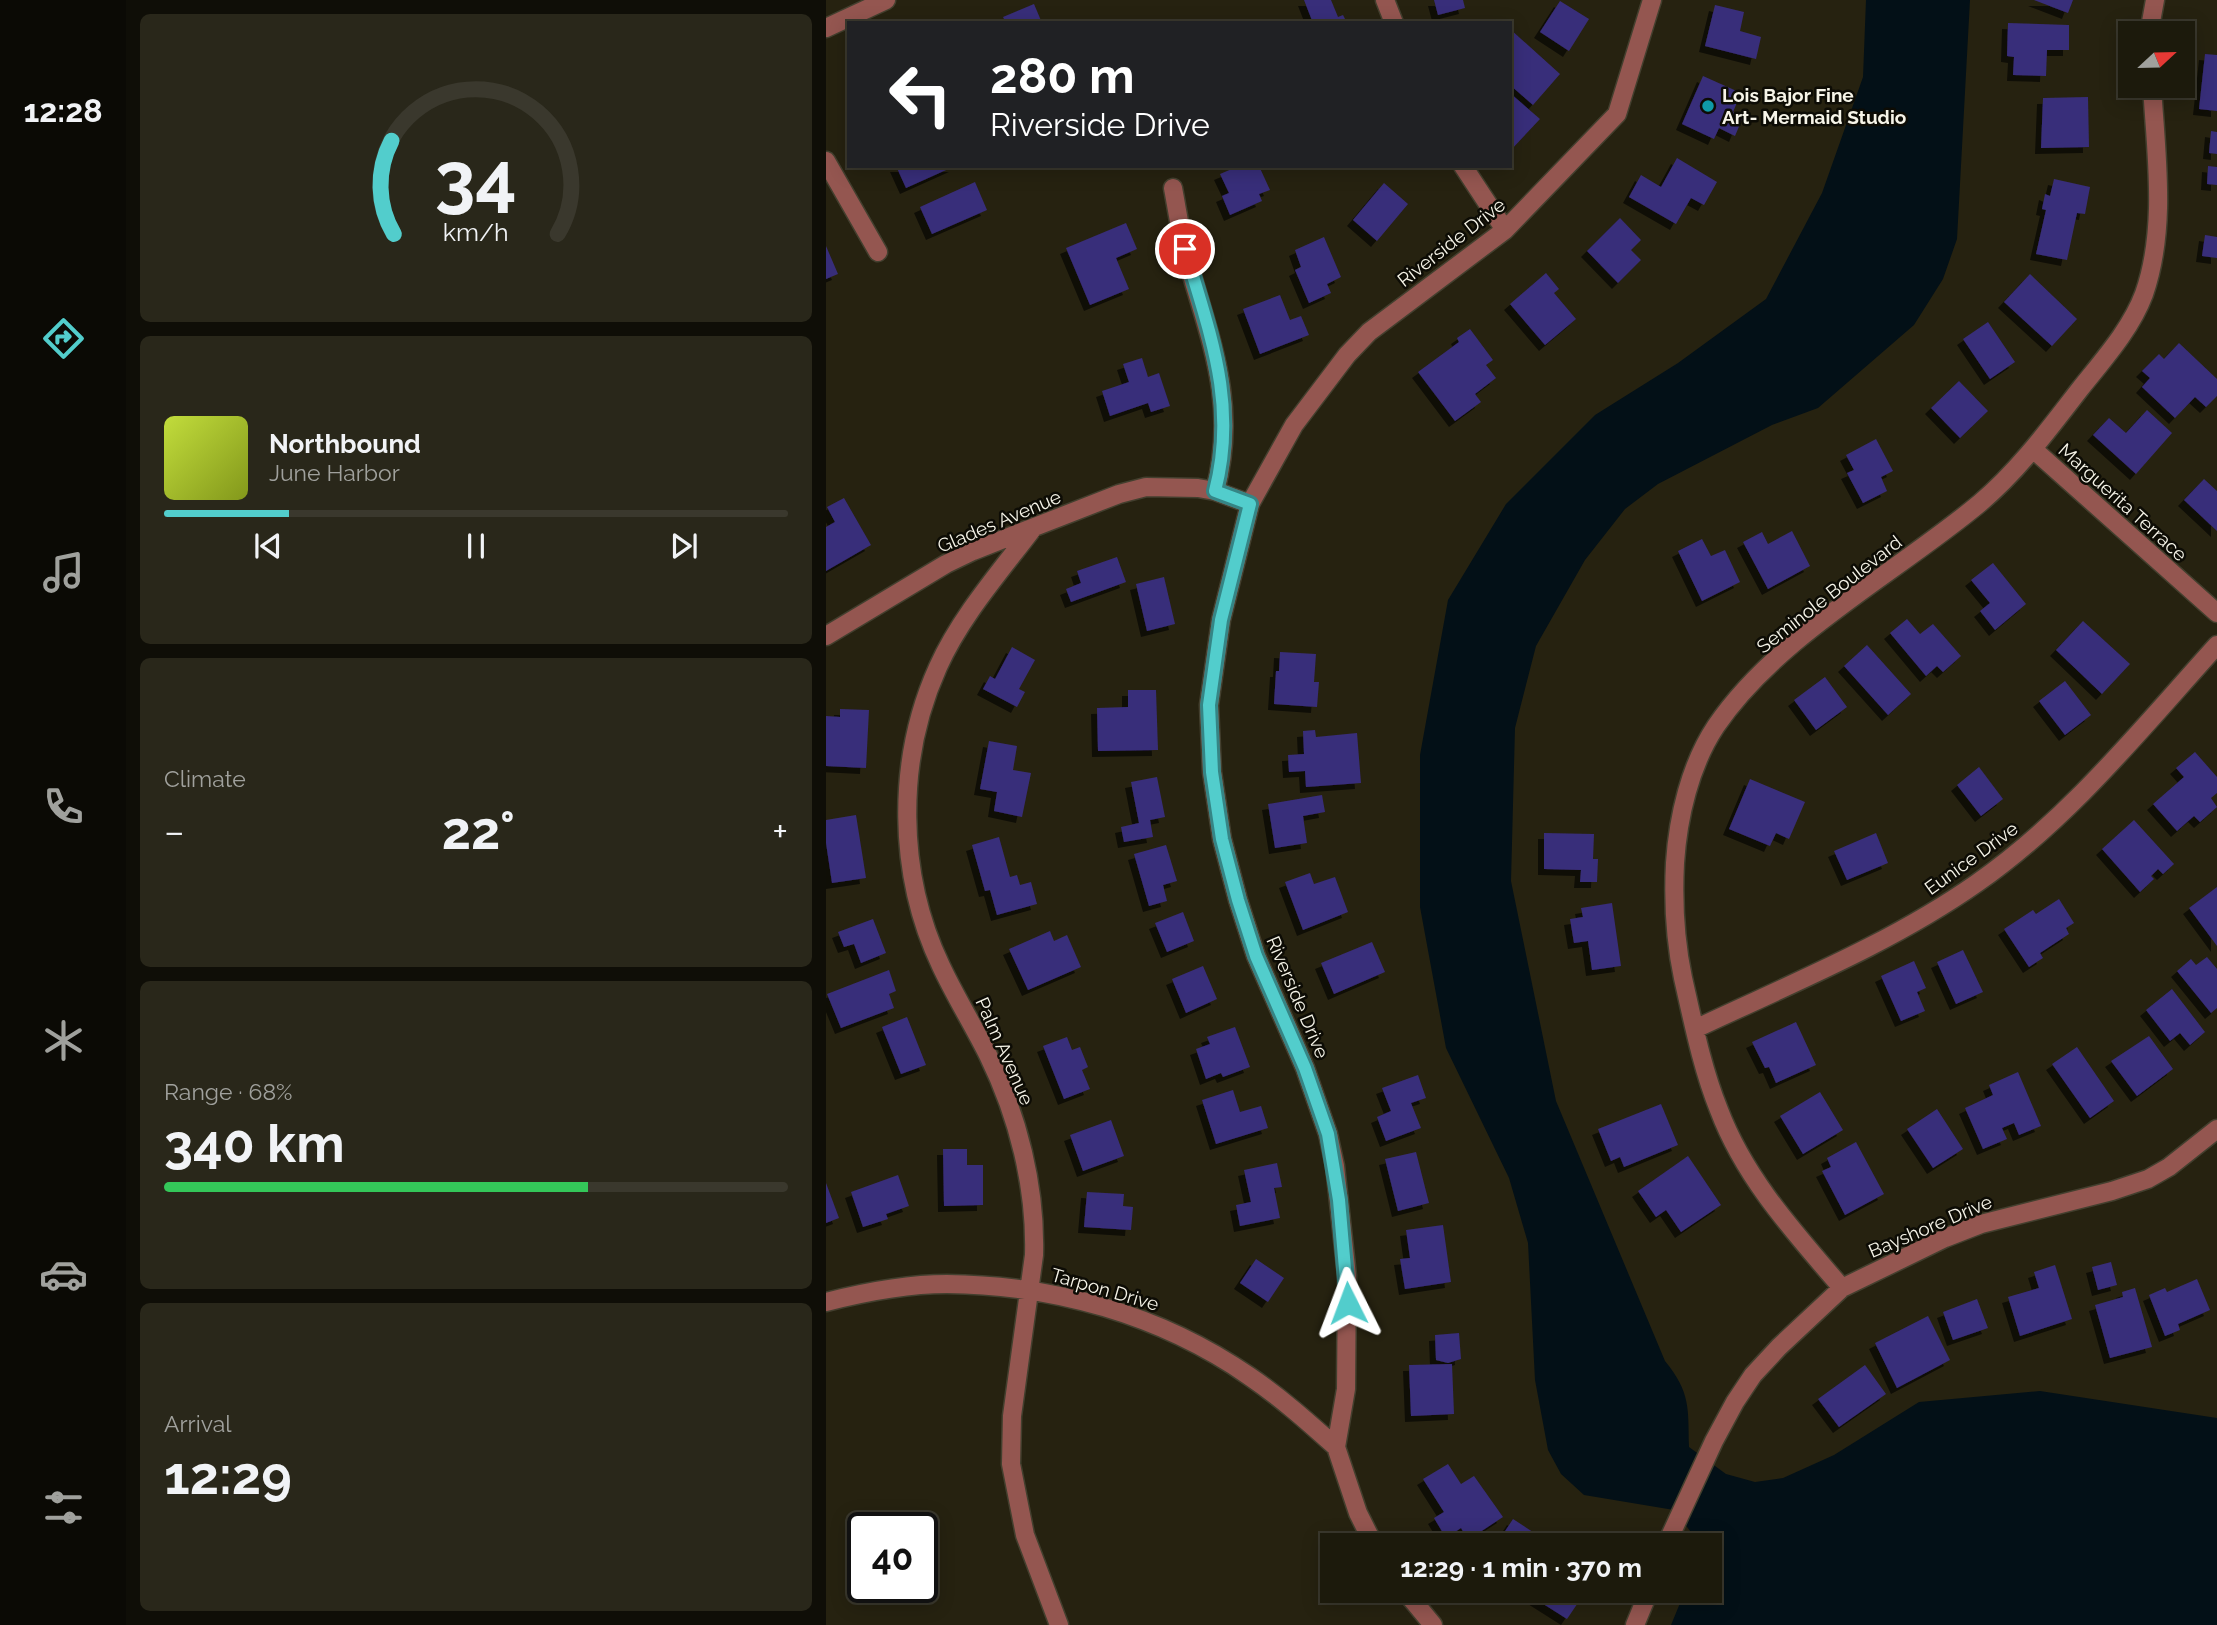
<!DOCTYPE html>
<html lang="en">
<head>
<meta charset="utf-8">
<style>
	:root { --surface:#1c1a0c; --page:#29271a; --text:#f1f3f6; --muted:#a0a19d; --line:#3a382d; --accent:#52cdcc }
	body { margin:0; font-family:Raleway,sans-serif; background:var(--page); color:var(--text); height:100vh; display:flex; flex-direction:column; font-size:26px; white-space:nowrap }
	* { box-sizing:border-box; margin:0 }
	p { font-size:23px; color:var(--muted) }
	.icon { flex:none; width:38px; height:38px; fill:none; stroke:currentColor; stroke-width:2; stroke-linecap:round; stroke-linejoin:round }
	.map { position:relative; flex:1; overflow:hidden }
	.drawer { display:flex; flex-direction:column; gap:14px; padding:14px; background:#0f0e07; width:700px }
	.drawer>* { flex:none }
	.guide { position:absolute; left:21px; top:21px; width:665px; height:147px; border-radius:0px; box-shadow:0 4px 18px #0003,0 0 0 2px var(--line); background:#202124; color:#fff; overflow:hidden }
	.needle { width:46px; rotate:68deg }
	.fabs { position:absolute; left:1292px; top:21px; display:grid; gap:14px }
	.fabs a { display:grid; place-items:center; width:77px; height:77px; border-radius:0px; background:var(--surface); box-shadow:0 4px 18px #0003,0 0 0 2px var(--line); font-size:35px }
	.speed { position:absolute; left:21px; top:1512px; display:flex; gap:14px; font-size:35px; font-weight:700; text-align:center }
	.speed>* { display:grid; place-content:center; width:91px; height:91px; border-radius:50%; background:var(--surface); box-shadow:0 4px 18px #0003,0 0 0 2px var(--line); line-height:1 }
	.speed .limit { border:4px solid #111; border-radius:10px; background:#fff; color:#111 }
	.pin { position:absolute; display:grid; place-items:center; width:60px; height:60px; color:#fff; margin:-30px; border:4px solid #fff; border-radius:50%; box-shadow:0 2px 7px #0007 }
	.me { position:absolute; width:77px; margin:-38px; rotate:357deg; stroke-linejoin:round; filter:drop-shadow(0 0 5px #0008) }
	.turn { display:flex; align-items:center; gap:24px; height:147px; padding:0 28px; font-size:32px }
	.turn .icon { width:91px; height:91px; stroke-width:2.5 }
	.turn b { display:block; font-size:49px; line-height:60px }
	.big { font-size:52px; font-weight:700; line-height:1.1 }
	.drawer .card { flex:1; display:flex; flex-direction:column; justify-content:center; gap:10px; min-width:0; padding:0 24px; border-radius:10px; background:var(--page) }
	.drawer .dial { align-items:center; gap:0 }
	.dial svg { height:182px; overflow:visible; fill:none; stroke:var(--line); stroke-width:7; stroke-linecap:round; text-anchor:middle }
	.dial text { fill:var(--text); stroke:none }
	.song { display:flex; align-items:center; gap:21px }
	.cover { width:84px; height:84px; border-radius:10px; background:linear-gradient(135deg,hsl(70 70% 55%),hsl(70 70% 35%)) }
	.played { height:7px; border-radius:4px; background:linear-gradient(90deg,var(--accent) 20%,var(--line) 20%) }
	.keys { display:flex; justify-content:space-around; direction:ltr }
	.heat { display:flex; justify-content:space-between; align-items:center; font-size:38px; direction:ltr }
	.charge { height:10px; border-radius:5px; background:linear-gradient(90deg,#34c759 68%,var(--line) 0) }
	.trip { position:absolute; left:494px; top:1533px; width:402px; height:70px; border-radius:0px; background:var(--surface); box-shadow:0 4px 18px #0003,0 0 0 2px var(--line); font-weight:700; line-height:70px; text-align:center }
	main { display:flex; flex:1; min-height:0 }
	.dock { display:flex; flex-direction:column; width:126px; justify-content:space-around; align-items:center; background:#0b0a05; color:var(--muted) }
	.dock .icon { width:49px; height:49px }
	.dock .active { color:var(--accent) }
	.dock b { font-size:32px; color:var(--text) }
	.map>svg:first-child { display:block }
	.water { fill:#031017 }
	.building { fill:#392d7a; filter:url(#shadow) }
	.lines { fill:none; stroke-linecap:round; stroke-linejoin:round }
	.minor-casing { stroke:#433f2e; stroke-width:21 }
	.minor { stroke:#945650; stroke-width:18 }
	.route-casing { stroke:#358585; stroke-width:18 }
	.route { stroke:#52cdcc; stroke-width:12 }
	.culture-dot { fill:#0f9aa8; stroke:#0d0c05; stroke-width:2.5 }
	.labels { text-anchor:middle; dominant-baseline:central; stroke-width:5; stroke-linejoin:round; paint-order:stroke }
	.poi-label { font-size:19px; font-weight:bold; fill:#f6f4e8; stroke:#0d0c05; text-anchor:start }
	.street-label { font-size:19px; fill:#f6f4e8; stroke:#0d0c05 }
</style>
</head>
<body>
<main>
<nav class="dock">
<b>12:28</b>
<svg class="icon active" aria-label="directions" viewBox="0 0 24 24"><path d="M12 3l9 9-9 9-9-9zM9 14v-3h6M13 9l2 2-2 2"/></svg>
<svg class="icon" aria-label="music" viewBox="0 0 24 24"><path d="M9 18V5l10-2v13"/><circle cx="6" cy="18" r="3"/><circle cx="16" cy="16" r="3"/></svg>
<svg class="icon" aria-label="phone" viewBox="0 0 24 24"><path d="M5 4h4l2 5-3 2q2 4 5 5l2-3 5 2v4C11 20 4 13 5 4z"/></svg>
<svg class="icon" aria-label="climate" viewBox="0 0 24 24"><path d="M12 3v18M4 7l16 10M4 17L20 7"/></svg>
<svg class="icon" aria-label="car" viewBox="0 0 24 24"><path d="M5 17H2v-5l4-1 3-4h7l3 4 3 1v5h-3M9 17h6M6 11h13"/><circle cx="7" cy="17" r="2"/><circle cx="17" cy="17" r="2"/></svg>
<svg class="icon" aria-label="filters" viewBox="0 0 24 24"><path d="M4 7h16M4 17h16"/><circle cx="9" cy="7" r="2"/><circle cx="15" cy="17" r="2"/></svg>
</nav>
<section class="drawer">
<div class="card dial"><svg viewBox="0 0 100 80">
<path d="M14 69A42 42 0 1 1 86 69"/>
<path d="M14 69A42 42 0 0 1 13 28" stroke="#52cdcc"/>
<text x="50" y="56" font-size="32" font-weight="700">34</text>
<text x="50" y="72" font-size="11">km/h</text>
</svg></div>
<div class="card">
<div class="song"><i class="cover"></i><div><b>Northbound</b><p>June Harbor</p></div></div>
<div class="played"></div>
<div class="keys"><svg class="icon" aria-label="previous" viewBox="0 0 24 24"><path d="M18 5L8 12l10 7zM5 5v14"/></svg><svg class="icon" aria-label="pause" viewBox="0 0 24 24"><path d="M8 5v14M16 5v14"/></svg><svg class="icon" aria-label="next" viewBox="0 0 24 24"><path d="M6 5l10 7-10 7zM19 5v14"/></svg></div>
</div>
<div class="card"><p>Climate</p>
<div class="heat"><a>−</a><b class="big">22°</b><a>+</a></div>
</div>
<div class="card"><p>Range · 68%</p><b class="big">340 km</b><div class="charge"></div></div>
<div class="card"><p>Arrival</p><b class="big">12:29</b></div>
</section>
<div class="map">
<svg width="1391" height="1625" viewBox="0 0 1391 1625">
	<defs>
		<filter id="shadow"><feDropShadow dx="-6" dy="6" stdDeviation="0" flood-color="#0009"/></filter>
	</defs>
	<rect width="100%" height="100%" fill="#262210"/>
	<!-- water -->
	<path class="water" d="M 1040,0 L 1144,0 L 1131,239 L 1117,279 L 1088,325 L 992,408 L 946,425 L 832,484 L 799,509 L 759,560 L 710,646 L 689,728 L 685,881 L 730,1101 L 839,1361 C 865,1393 862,1408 863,1447 L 900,1474 L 929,1482 L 957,1478 L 1008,1455 L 1093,1402 L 1214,1391 L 1391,1418 L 1391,1625 L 845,1625 L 859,1591 L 884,1591 L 884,1545 L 868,1545 L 868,1536 L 848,1510 L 758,1495 L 735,1474 L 722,1450 L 709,1380 L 702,1243 L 683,1178 L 620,1048 L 594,907 L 594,755 L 622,600 L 680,504 L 769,415 L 852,363 L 940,299 L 996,193 L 1037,77 Z"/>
	<!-- building -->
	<path class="building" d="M 478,0 L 505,0 L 512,17 L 517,15 L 521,23 L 487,23 Z
		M 608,0 L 637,0 L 639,8 L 612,15 Z
		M 1208,0 L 1247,0 L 1242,13 Z
		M 734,1 L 763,19 L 743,51 L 714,32 Z
		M 208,4 L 216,23 L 180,23 L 177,17 Z
		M 889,5 L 918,12 L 914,31 L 935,37 L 930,59 L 879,46 Z
		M 1182,23 L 1243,25 L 1243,50 L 1221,50 L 1220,76 L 1187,75 L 1188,57 L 1181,56 Z
		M 684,29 L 734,74 L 707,105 L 684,85 L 684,79 L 687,75 L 684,73 Z
		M 1379,54 L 1391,55 L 1391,111 L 1373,109 Z
		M 877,76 L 915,93 L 907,112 L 917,117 L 909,136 L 893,128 L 888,139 L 856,124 Z
		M 684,93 L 714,119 L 684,151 Z
		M 1262,97 L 1263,147 L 1215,148 L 1217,98 Z
		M 1385,131 L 1391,132 L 1391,154 L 1383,153 Z
		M 851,158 L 891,182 L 878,205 L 865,198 L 850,224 L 803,197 L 815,175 L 835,187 Z
		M 70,166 L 129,166 L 80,188 Z
		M 413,166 L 433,166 L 444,190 L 433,194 L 436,201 L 404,215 L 396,196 L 403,193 L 394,174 Z
		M 1382,166 L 1391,167 L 1391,185 L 1381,184 Z
		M 1228,179 L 1264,187 L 1259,214 L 1251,213 L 1241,260 L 1210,254 L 1220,210 L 1216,209 L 1219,194 L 1224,196 Z
		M 149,182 L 161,210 L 106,234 L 94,207 Z
		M 558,183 L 582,204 L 551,241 L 527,220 Z
		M 794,218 L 815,240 L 805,250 L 815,260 L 792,283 L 761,251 Z
		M 300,223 L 311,249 L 290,258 L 303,289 L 264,305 L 240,248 Z
		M 1379,235 L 1391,237 L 1391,258 L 1376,256 Z
		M 498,237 L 515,277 L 501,284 L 505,293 L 483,303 L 469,270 L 475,267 L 469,250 Z
		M 0,246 L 12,274 L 0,279 Z
		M 720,273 L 733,289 L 728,293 L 750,319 L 719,345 L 684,304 Z
		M 1204,274 L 1251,319 L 1226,346 L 1178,302 Z
		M 454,295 L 464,320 L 475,316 L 483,335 L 434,354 L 417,309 Z
		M 1162,322 L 1189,362 L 1164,379 L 1137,339 Z
		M 644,329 L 667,360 L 660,365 L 670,378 L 649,394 L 655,402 L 629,421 L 592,372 L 633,342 L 631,338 Z
		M 1353,343 L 1391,379 L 1391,396 L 1380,407 L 1369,397 L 1349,418 L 1316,387 L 1324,378 L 1316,371 L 1333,354 L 1338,359 Z
		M 316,358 L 322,377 L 333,373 L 344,406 L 325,412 L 322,403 L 284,416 L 276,391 L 303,382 L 297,364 Z
		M 1133,381 L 1162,411 L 1134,438 L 1105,408 Z
		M 1321,410 L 1346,433 L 1310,474 L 1267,435 L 1283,418 L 1300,433 Z
		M 1050,439 L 1067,471 L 1055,477 L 1061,491 L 1037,503 L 1021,473 L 1028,470 L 1020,455 Z
		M 1378,479 L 1391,491 L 1391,531 L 1358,500 Z
		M 18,498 L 45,545 L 0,571 L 0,527 L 9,522 L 1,507 Z
		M 966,531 L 984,566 L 942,589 L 917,542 L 936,532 L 942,544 Z
		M 876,539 L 885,556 L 899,550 L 914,582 L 876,601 L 852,551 Z
		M 291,557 L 300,582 L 245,602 L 240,589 L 255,583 L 251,571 Z
		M 1167,563 L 1200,604 L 1169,630 L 1154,611 L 1164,603 L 1145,580 Z
		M 338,577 L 349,624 L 321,631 L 310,584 Z
		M 1081,619 L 1094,634 L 1107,624 L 1135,656 L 1117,672 L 1111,666 L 1100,676 L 1064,633 Z
		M 1257,621 L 1304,664 L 1276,694 L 1230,650 Z
		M 1041,645 L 1085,694 L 1062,715 L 1018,666 Z
		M 186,647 L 209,660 L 193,689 L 199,692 L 191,707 L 157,689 L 164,676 L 169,679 Z
		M 454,652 L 490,654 L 488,682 L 493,682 L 491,707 L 448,704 L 450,671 L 453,671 Z
		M 999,677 L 1021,707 L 990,730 L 968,700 Z
		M 1239,681 L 1265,715 L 1239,735 L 1213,701 Z
		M 302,690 L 330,690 L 332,750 L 272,751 L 271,708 L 302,707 Z
		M 14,709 L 43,710 L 40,768 L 0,766 L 0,716 L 14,717 Z
		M 489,730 L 490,737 L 531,733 L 535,783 L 480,787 L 479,771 L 463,772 L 462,755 L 478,754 L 477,731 Z
		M 163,741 L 191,746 L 187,770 L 205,773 L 196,817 L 168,811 L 171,792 L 154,789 Z
		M 1369,752 L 1391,777 L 1391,793 L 1385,798 L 1391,807 L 1374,822 L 1368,816 L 1351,831 L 1327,804 L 1358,777 L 1350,768 Z
		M 1153,767 L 1177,799 L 1155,816 L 1131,785 Z
		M 331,777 L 339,817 L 324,820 L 327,837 L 298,842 L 295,827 L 313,823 L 305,782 Z
		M 924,779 L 979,802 L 963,839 L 950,833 L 944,846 L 903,829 Z
		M 496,795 L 499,812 L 477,816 L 481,843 L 449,848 L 442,804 Z
		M 30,815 L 40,878 L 6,883 L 0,843 L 0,820 Z
		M 1308,820 L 1348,864 L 1337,874 L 1332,869 L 1325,876 L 1328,879 L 1314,892 L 1276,849 Z
		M 718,833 L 768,834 L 767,859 L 772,859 L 771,882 L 754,882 L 755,870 L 718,869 Z
		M 1050,833 L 1062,863 L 1021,880 L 1008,851 Z
		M 173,837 L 184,877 L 191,875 L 194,885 L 205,882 L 211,904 L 171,915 L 164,890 L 159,891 L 146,845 Z
		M 340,845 L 351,881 L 337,885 L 341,901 L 323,906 L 308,854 Z
		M 484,873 L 488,884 L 509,877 L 522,912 L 477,930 L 459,882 Z
		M 1391,887 L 1391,946 L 1363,908 Z
		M 1233,899 L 1248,923 L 1240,928 L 1243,934 L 1214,953 L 1217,958 L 1203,967 L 1178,929 L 1207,910 L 1210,914 Z
		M 786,903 L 795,966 L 766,970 L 762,941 L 748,943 L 744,919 L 757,917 L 755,908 Z
		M 357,912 L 368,941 L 341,952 L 329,923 Z
		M 47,919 L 60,953 L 35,963 L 28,944 L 18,947 L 12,932 Z
		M 224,931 L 228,941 L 241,935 L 255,967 L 202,990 L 183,949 Z
		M 546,942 L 559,972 L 508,994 L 495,963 Z
		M 1137,950 L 1157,992 L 1130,1004 L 1111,962 Z
		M 1381,957 L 1391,969 L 1391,1008 L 1385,1013 L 1351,971 L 1365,959 L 1370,965 Z
		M 1088,961 L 1100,988 L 1091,992 L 1099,1011 L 1075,1021 L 1055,976 Z
		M 377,966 L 391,999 L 360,1013 L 346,979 Z
		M 63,970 L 70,991 L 63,994 L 68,1008 L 15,1028 L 1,994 Z
		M 1346,989 L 1379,1032 L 1364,1045 L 1354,1033 L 1344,1041 L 1320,1010 Z
		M 81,1017 L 100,1065 L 75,1074 L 56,1027 Z
		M 970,1022 L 990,1065 L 950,1083 L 943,1067 L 939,1068 L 926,1042 Z
		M 409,1027 L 424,1067 L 397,1077 L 395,1073 L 380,1079 L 370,1049 L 384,1044 L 381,1037 Z
		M 1323,1036 L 1347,1069 L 1311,1096 L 1285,1061 Z
		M 241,1037 L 246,1050 L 254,1047 L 262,1067 L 256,1070 L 264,1089 L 238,1099 L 217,1046 Z
		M 1251,1047 L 1288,1101 L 1264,1118 L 1226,1064 Z
		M 1192,1072 L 1215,1126 L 1193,1135 L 1188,1123 L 1176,1128 L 1181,1139 L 1157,1149 L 1139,1108 L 1167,1095 L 1163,1085 Z
		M 592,1075 L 600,1098 L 585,1103 L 595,1128 L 560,1141 L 551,1117 L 565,1111 L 556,1088 Z
		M 407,1090 L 414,1112 L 435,1106 L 442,1128 L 390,1144 L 376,1100 Z
		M 994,1092 L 1017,1130 L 977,1154 L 954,1116 Z
		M 835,1104 L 852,1145 L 798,1167 L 794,1157 L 785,1161 L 772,1129 Z
		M 1111,1109 L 1137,1149 L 1107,1168 L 1081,1129 Z
		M 285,1120 L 298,1156 L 257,1171 L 244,1135 Z
		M 1030,1142 L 1058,1194 L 1019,1215 L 996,1171 L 1005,1167 L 1001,1158 Z
		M 117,1149 L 141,1149 L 141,1165 L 157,1165 L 157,1205 L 118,1206 Z
		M 590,1152 L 603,1203 L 572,1211 L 559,1159 Z
		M 862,1156 L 895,1205 L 855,1232 L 840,1210 L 830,1217 L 812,1191 Z
		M 451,1163 L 456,1187 L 448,1188 L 454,1218 L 414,1226 L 410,1205 L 425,1202 L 418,1170 Z
		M 72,1175 L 83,1206 L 60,1214 L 62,1219 L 37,1227 L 25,1192 Z
		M 0,1183 L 13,1218 L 0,1223 Z
		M 261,1192 L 298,1194 L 297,1206 L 307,1207 L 305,1230 L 258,1227 Z
		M 617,1225 L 625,1282 L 579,1289 L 574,1259 L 584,1258 L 580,1230 Z
		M 430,1259 L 458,1278 L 442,1302 L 414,1283 Z
		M 1285,1262 L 1291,1285 L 1272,1290 L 1266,1267 Z
		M 1229,1265 L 1246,1319 L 1194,1336 L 1182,1297 L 1213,1288 L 1208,1272 Z
		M 1371,1279 L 1384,1310 L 1352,1324 L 1354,1330 L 1339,1336 L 1323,1295 L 1339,1288 L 1341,1292 Z
		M 1309,1288 L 1326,1347 L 1284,1358 L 1269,1305 L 1297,1297 L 1296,1292 Z
		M 1151,1299 L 1162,1328 L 1127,1340 L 1117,1312 Z
		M 1102,1316 L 1124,1360 L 1071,1388 L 1049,1343 Z
		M 633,1333 L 635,1359 L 622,1363 L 610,1360 L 609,1335 Z
		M 626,1364 L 628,1414 L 585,1416 L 583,1365 Z
		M 1039,1365 L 1060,1394 L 1013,1427 L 992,1399 Z
		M 622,1464 L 635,1484 L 648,1476 L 677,1517 L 642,1540 L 635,1528 L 620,1538 L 608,1518 L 618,1512 L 597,1479 Z
		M 687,1519 L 727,1545 L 670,1545 Z
		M 697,1591 L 760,1591 L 741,1619 Z"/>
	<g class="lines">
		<defs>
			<path id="minor" d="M 559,0 L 568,23
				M 0,28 L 60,0
				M 1323,33 L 1329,0
				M 0,161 L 52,252
				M 637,166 L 679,230
				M 347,188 C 351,209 354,230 359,251 C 382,336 413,401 389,491
				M 1207,449 L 1391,613
				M 208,527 C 174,572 135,616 112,667 C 70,760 71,874 115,966 C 129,996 147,1025 162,1055 C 192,1116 210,1187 208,1255 L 186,1416 L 185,1464 L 199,1535 L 233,1625
				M 0,636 L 120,564 L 147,551 L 293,494 L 320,487 L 372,488 L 389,491 L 424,504
				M 869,1029 C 964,984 1064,944 1151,883 C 1244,818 1315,729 1391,645
				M 1016,1288 C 969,1233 919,1179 893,1110 C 876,1068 867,1022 857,978 C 849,940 847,902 849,863 C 852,817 864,765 890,726 C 951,636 1070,573 1154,503 C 1193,470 1223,429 1254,389 C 1277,360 1305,329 1318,294 C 1341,228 1330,154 1326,86
				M 0,1302 C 39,1292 81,1284 121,1284 C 228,1285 335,1315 423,1376 C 454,1397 482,1422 510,1447
				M 548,1545 L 532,1513 L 510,1447 L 520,1389 L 521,1276 L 509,1166 L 502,1134 L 479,1068 L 430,956 L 412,900 L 396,839 L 386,772 L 383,705 L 395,620 L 424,504 L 468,425 L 521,355 L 543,332 L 679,230 L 791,114 L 826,0
				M 840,1545 L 888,1441 L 909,1402 L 927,1375 L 953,1347 L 1016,1288 L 1119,1238 L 1155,1224 L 1286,1191 L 1322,1179 L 1343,1167 L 1391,1129
				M 579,1591 L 607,1625
				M 809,1625 L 823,1591"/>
		</defs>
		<!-- minor casing -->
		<use href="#minor" class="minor-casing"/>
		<!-- minor -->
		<use href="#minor" class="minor"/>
	</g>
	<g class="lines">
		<defs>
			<path id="route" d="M 359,249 C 383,332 412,403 389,491 L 424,504 L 395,620 L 383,705 L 386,772 L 396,839 L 412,900 L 430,956 L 479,1068 L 502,1134 L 513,1200 L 522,1303"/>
		</defs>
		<!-- route casing -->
		<use href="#route" class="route-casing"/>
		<!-- route -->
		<use href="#route" class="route"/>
	</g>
	<!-- markers -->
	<circle class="culture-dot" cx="882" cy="106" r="7"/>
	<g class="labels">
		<!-- poi labels -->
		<g class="poi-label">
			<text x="896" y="95">Lois Bajor Fine<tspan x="896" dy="22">Art- Mermaid Studio</tspan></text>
		</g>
		<!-- street labels -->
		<g class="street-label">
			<text transform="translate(625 242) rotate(-38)">Riverside Drive</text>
			<text transform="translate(1297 502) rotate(42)">Marguerita Terrace</text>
			<text transform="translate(173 521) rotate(-23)">Glades Avenue</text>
			<text transform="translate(1003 594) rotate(-38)">Seminole Boulevard</text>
			<text transform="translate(1145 858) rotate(-36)">Eunice Drive</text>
			<text transform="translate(472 997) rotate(67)">Riverside Drive</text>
			<text transform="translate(179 1051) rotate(66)">Palm Avenue</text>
			<text transform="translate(1104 1226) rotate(-23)">Bayshore Drive</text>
			<text transform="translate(279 1289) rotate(16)">Tarpon Drive</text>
		</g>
	</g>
</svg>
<div class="fabs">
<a><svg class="needle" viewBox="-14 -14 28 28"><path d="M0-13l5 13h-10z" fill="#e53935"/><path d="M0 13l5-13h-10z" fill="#a0a19d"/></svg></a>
</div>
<div class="speed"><div class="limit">40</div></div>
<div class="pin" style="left:359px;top:249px;background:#d93025"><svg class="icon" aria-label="arrive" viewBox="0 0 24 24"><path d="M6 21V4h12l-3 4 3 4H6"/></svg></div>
<svg class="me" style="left:522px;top:1303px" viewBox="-20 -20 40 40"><path d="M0-17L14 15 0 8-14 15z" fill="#52cdcc" stroke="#fff" stroke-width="4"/></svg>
<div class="trip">12:29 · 1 min · 370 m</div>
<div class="guide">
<div class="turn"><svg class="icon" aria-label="left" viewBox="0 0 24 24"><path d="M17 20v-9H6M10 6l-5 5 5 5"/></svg><div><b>280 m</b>Riverside Drive</div></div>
</div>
</div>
</main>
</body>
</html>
